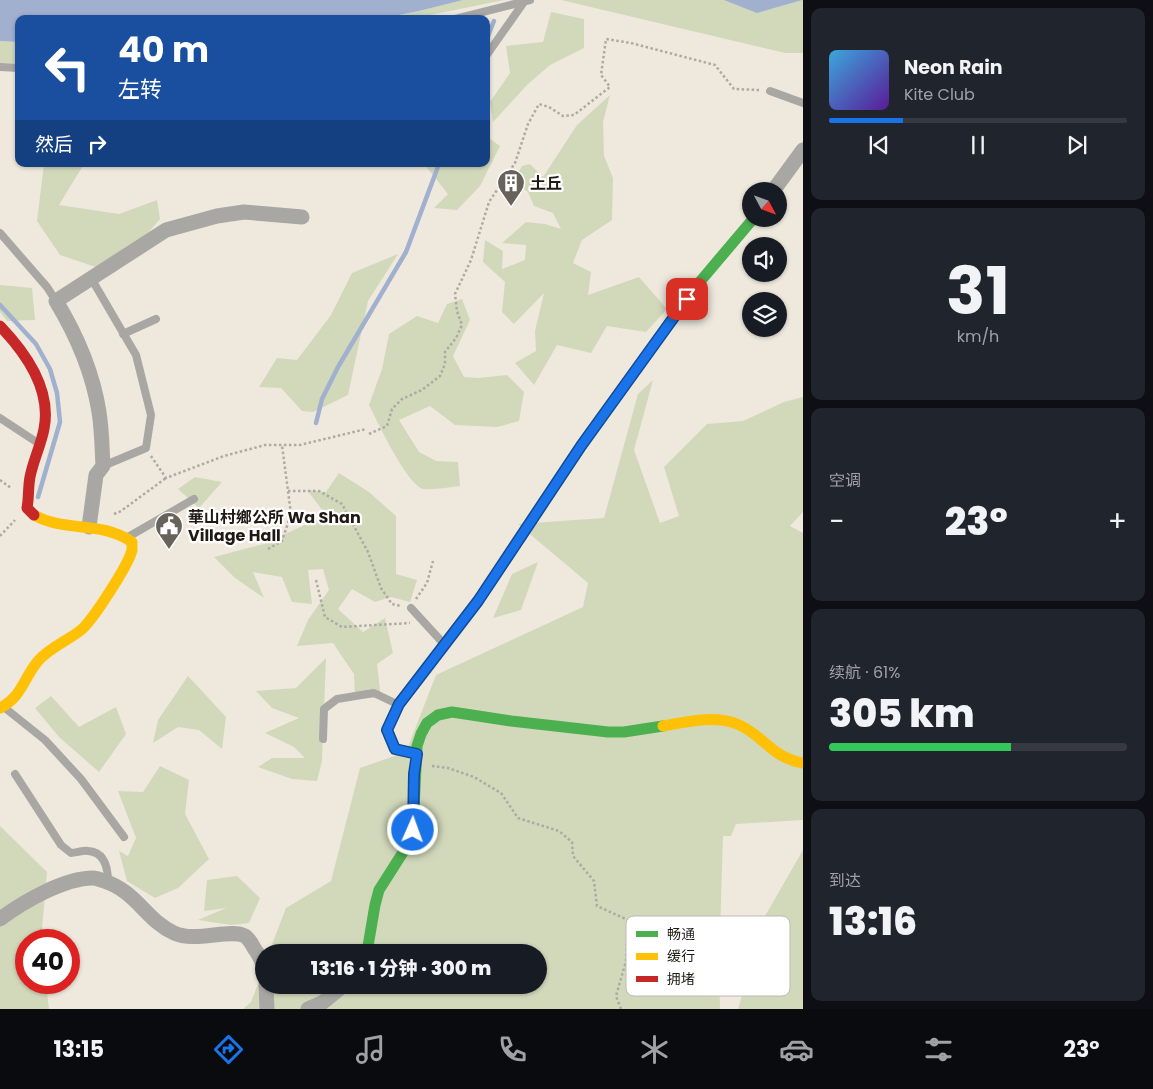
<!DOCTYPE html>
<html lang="zh">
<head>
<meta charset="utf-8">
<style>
	:root { --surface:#171b24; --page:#20242c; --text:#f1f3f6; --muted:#9ea1a6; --line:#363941; --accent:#1a73e8 }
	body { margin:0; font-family:Poppins,"Noto Sans SC",sans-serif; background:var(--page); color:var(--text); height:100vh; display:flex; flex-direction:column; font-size:19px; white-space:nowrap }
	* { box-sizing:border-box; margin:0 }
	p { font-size:16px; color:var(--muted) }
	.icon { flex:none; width:28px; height:28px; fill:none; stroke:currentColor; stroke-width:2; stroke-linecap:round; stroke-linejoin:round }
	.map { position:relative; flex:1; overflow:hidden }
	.panel { display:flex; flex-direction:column; gap:8px; padding:8px; background:#0d0f14; width:350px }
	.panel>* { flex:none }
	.guide { position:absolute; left:15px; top:15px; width:475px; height:152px; border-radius:10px; box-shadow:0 1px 4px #0004; background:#1a4fa0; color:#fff; overflow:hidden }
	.needle { width:32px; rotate:131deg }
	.controls { position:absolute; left:742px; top:182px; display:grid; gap:10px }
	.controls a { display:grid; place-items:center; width:45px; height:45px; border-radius:50%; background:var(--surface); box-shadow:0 1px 4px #0004; font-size:25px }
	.speed { position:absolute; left:15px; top:929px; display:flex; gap:10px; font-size:25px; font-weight:700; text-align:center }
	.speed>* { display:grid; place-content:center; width:65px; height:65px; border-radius:50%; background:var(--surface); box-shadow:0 1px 4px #0004; line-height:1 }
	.speed .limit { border:8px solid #d22; background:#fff; color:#111 }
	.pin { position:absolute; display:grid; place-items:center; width:42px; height:42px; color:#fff; margin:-21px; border-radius:10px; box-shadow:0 2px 8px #0006 }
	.me { position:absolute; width:55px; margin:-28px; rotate:2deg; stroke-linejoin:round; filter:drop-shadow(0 0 4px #0008) }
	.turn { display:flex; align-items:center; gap:18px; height:105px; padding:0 20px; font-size:22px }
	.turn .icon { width:65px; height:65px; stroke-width:2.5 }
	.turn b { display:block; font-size:35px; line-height:42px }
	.then { display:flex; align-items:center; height:48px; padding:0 20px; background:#0003; gap:10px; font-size:19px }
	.big { font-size:38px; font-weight:800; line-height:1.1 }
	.panel .tile { flex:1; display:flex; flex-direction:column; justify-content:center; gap:8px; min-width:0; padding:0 18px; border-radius:10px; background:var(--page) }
	.panel .dial { align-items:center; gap:0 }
	.dial b { font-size:65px; line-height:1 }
	.song { display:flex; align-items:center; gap:15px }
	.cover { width:60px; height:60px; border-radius:8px; background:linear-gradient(135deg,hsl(200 70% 55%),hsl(270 70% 35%)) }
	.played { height:5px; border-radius:2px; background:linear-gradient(90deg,var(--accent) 25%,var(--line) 25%) }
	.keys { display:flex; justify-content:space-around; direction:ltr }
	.heat { display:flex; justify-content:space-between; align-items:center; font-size:28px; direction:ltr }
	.charge { height:8px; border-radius:4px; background:linear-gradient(90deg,#34c759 61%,var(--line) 0) }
	.trip { position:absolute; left:255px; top:944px; width:292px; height:50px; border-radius:25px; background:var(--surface); box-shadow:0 1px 4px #0004; font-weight:800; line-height:50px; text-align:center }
	.menu { display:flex; height:80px; justify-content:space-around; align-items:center; background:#090b0e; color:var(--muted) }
	.menu .icon { width:35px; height:35px }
	.menu .on { color:var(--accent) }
	.menu b { font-size:22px; color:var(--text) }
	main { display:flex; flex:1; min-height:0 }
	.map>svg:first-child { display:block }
	.green { fill:#d2d8ba }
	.water { fill:#a1b0ce }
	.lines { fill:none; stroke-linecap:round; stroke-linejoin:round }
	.stream { stroke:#a1b0ce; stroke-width:4.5 }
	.path { stroke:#ada9a4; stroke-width:2.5; stroke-dasharray:2.5 2.5; stroke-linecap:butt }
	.lane { stroke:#a9a7a3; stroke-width:8 }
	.street { stroke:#a9a7a3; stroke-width:15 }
	.fast { stroke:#4caf50; stroke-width:11 }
	.slow { stroke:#ffc107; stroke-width:11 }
	.jam { stroke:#c62828; stroke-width:11 }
	.route-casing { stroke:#114b97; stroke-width:12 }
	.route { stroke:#1a73e8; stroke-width:9 }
	.labels { text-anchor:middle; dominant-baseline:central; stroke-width:4.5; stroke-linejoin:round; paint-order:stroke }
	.poi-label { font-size:16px; font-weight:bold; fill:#1e1a13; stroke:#fff; text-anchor:start }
	.key { fill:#fff; stroke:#bcbab8; stroke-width:1 }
	.key-label { font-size:14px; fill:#1e1a13 }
</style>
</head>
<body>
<main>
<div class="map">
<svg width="803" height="1009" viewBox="0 0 803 1009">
	<rect width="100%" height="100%" fill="#efe9dd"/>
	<!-- green -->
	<path class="green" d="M 463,0 L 504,0 L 410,19 L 378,19 L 419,11 Z
		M 561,0 L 803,0 L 803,53 L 785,53 Z
		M 551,12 L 584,19 L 584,48 L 550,65 L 527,85 L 493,122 L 490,102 L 510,73 L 506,46 L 543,42 Z
		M 0,41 L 19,42 L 19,64 L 0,63 Z
		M 610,95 L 603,122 L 604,156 L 613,178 L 612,220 L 582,240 L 573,263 L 591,272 L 588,295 L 639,277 L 667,309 L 646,332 L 607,326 L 591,353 L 557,345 L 534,385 L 515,363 L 536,351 L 535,331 L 544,293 L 514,324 L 502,312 L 505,282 L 483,262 L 485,240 L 503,251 L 502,269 L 525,260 L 526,245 L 502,243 L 526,222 L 545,224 L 561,229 L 553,213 L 534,206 L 528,192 L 513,181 L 522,166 L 530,164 L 543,177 L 577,125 Z
		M 486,136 L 500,146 L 480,186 L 457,210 L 434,208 L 448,194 L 424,164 L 486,164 Z
		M 44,164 L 84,164 L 59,205 L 119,214 L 157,200 L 160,219 L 114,273 L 60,255 L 37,221 Z
		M 398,254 L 368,301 L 348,395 L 313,412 L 302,411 L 281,388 L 259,387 L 277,358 L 297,360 L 331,315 L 352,273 Z
		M 0,285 L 32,288 L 35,320 L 7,321 L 0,312 Z
		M 462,299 L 470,320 L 453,356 L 464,377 L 478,378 L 507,375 L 524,392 L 519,421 L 497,427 L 455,425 L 430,406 L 399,420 L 419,452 L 436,461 L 458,462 L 460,486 C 449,487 435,490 424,489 C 408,487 377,421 369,405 L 382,369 L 389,334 L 417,316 L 438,323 L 447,304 Z
		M 653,380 L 634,450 L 660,523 L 679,516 L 664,467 L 707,424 L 743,421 L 784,402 L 803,397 L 803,512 L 790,526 L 803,533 L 803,820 L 736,824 L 731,836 L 723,836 L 719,965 L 720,1009 L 243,1009 L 251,1002 L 264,968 L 264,985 L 539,985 L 539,952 L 269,952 L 286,908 L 331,881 L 360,768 L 406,752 L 436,675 L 583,607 L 588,583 L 518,524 L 604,518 L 638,394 Z
		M 339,473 L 369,492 L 396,516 L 396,574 L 417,580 L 410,602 L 391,597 L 375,602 L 352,589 L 338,609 L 363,632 L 385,618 L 393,653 L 377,664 L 381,698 L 355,697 L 354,674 L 333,643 L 297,646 L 308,620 L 329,590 L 323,569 L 308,570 L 312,604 L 292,602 L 282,577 L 253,572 L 264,598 L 235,578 L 214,557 L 264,544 L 326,515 L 307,490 L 326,492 Z
		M 195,477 L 222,482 L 199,508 L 178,489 Z
		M 538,562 L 521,610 L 493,618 L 512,574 Z
		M 326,658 L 322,761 L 317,781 L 292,779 L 258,767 L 272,758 L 305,758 L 294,747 L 265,733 L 299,718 L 272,708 L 256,691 L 296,688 Z
		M 188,676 L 226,717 L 222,749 L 199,730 L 178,727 L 153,743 L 158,720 Z
		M 51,696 L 79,727 L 116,707 L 126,734 L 99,772 L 59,737 L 35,708 Z
		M 160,766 L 189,780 L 185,814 L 209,859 L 178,888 L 155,898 L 127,881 L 119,851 L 128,856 L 136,838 L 118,791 L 143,792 Z
		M 0,826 L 47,872 L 41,940 L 26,940 L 26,982 L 46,983 L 49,1009 L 0,1009 Z
		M 803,850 L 803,1009 L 738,1009 L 765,916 Z
		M 237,876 L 260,898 L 249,923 L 231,925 L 198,920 L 226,908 L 204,911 L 207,880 Z"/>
	<!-- water -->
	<path class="water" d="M 0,0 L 463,0 L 419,11 L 378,19 L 19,19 L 19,42 L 0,41 Z
		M 724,0 L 802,0 L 757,13 Z"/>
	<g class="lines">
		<!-- stream -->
		<path class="stream" d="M 486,41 L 494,21
			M 0,305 L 36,344 L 50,369 L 57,393 L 60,422 L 38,497
			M 316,423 L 322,399 L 338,367 L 406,252 L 439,164"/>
		<!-- path -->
		<path class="path" d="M 369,434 L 387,426 L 392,409 L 402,399 L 422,390 L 440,376 L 445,364 L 445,352 L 456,338 L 462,325 L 457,311 L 455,294 L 471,260 L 489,202 L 515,163 L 528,124 L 539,104 L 549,107 L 563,116 L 574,115 L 610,87 L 601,75 L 606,39 L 631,43 L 715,65 L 734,89 L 759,90
			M 151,456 L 166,478 L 224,456 L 265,445 L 300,445 L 366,429
			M 0,480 L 11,488
			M 288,491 L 319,491 L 342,504 L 368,552 L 381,588 L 392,604 L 401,606
			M 114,514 L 121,511 L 166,478
			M 0,536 L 15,520
			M 268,549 L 282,541 L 291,514 L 282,445
			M 316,580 L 325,617 L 342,627 L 410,623
			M 416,599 L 427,583 L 433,561
			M 432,766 L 448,768 L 474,777 L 501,793 L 518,818 L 559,831 L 572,842 L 573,856 L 594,881 L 597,906 L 628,920 L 626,961 L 616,996 L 621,1009"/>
		<!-- lane -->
		<path class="lane" d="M 455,19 L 530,0
			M 486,56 L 524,2
			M 0,67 L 19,68
			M 770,91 L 803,103
			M 0,233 L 47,287 L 56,301
			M 91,278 L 136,355 L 151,415 L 146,448 L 103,466
			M 123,334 L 156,319
			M 0,418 L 38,443
			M 128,537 L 194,499
			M 411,608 L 443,643
			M 5,708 L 45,740 L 81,779 L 124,837
			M 323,739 L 324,709 L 337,699 L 374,693 L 397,704
			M 15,774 L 61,845 L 71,853 C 76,853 83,850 88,851 C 105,852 108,868 108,882"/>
		<!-- street -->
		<path class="street" d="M 773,191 L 803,150
			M 89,527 L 96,475 L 103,466 C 102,449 102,430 99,412 C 93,374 76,334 56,301 L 166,230 L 217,216 L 244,212 L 302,217
			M 0,919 C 23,902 64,878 93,878 C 97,878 101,880 104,881 C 136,891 147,921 174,933 C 195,943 230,928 245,936 C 249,939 252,944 254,948 C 259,955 262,960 264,968
			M 266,985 L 267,1009
			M 308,1009 L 322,1003 L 344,985"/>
		<!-- fast -->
		<path class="fast" d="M 520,538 L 581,446 L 698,284 L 753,219
			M 367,952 L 375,905 L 379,890 L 407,846 L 413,831 L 417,746 L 421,734 L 427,723 L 438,715 L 452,712 L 511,721 L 608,732 L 624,732 L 663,726"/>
		<!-- slow -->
		<path class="slow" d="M 0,708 C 22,697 23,679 38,661 C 49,648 67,641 81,630 C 93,620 129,564 132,550 C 132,547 132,545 132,542 C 100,520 66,533 34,515
			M 663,726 C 686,722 714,715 737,724 C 763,734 771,758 803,763
			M 417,754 L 395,749 L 387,730 L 399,704 L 478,601 L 520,538"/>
		<!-- jam -->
		<path class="jam" d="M 0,326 C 26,353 52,389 44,429 C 41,445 33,461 30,477 C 28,487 29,498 27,508 L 34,515"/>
	</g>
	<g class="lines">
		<defs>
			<path id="route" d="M 413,830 L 414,774 L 417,754 L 395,749 L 387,730 L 399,704 L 478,601 L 581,446 L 687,299"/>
		</defs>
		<!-- route casing -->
		<use href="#route" class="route-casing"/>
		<!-- route -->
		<use href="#route" class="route"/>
	</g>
	<!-- icons -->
	<defs>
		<symbol id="building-pin" viewBox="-11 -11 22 30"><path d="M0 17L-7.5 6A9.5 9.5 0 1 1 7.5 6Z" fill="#67625a" stroke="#fff"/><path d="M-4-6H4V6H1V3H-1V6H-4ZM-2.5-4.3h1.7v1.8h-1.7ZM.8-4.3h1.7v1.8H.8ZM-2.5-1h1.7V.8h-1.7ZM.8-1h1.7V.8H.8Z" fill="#fff"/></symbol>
		<symbol id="civic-pin" viewBox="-11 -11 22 30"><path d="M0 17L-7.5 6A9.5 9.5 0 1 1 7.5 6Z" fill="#67625a" stroke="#fff"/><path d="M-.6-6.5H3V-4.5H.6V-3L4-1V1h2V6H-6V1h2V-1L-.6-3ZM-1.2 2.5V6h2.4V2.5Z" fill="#fff"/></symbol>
	</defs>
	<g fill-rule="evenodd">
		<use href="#building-pin" x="495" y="167" width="32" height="43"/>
		<use href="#civic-pin" x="153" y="510" width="32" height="43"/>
	</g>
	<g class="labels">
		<!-- poi labels -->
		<g class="poi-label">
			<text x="530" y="183">土丘</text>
			<text x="188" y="517">華山村鄉公所 Wa Shan<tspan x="188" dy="18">Village Hall</tspan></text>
		</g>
	</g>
	<!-- legend -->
	<rect x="626" y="916" width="164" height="80" rx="8" class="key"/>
	<rect x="636" y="931" width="22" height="6" fill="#4caf50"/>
	<rect x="636" y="953" width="22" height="7" fill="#ffc107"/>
	<rect x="636" y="976" width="22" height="6" fill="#c62828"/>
	<g class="key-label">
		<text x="667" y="939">畅通</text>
		<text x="667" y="961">缓行</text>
		<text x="667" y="984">拥堵</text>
	</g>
</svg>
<div class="controls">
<a><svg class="needle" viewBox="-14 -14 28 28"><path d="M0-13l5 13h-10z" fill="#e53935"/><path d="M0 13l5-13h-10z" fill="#9ea1a6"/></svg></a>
<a><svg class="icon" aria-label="sound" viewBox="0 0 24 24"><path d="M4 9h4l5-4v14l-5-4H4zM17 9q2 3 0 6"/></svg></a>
<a><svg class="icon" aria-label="layers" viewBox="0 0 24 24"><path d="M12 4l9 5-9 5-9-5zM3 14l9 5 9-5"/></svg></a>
</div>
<div class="speed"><div class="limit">40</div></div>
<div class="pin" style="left:687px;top:299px;background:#d93025"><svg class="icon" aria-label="arrive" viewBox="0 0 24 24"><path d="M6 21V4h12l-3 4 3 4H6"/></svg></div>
<svg class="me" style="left:413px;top:830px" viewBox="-20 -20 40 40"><circle r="17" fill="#1a73e8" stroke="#fff" stroke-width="3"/><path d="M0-11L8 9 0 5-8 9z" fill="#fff"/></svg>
<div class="trip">13:16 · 1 分钟 · 300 m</div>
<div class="guide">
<div class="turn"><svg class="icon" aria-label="left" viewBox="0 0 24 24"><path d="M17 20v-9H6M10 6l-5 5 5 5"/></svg><div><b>40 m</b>左转</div></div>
<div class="then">然后<svg class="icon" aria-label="right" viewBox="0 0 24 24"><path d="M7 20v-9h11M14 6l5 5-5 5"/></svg></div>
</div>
</div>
<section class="panel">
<div class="tile">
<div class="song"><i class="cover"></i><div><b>Neon Rain</b><p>Kite Club</p></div></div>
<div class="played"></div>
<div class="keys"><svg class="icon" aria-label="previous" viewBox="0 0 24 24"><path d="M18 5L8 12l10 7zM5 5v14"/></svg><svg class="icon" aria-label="pause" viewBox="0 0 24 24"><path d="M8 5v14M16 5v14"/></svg><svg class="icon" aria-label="next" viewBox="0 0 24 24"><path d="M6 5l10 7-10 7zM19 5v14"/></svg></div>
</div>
<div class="tile dial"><b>31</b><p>km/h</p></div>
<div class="tile"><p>空调</p>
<div class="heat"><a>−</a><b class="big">23°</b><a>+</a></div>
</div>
<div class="tile"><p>续航 · 61%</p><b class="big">305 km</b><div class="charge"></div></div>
<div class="tile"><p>到达</p><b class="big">13:16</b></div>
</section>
</main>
<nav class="menu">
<b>13:15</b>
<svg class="icon on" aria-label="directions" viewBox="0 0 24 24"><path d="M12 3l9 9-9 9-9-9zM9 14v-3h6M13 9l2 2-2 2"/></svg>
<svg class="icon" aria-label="music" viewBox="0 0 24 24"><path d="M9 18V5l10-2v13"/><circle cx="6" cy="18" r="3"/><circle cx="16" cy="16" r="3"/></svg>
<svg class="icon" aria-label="phone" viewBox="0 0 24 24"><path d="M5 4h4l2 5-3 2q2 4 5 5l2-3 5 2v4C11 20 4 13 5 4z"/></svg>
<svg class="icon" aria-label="climate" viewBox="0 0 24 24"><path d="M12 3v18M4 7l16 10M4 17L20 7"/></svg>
<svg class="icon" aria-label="car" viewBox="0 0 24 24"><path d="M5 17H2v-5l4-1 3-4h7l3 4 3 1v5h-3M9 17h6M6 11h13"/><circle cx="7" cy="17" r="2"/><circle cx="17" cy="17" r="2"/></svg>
<svg class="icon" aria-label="filters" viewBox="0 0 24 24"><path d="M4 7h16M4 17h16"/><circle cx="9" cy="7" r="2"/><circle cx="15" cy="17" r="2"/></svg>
<b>23°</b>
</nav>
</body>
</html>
